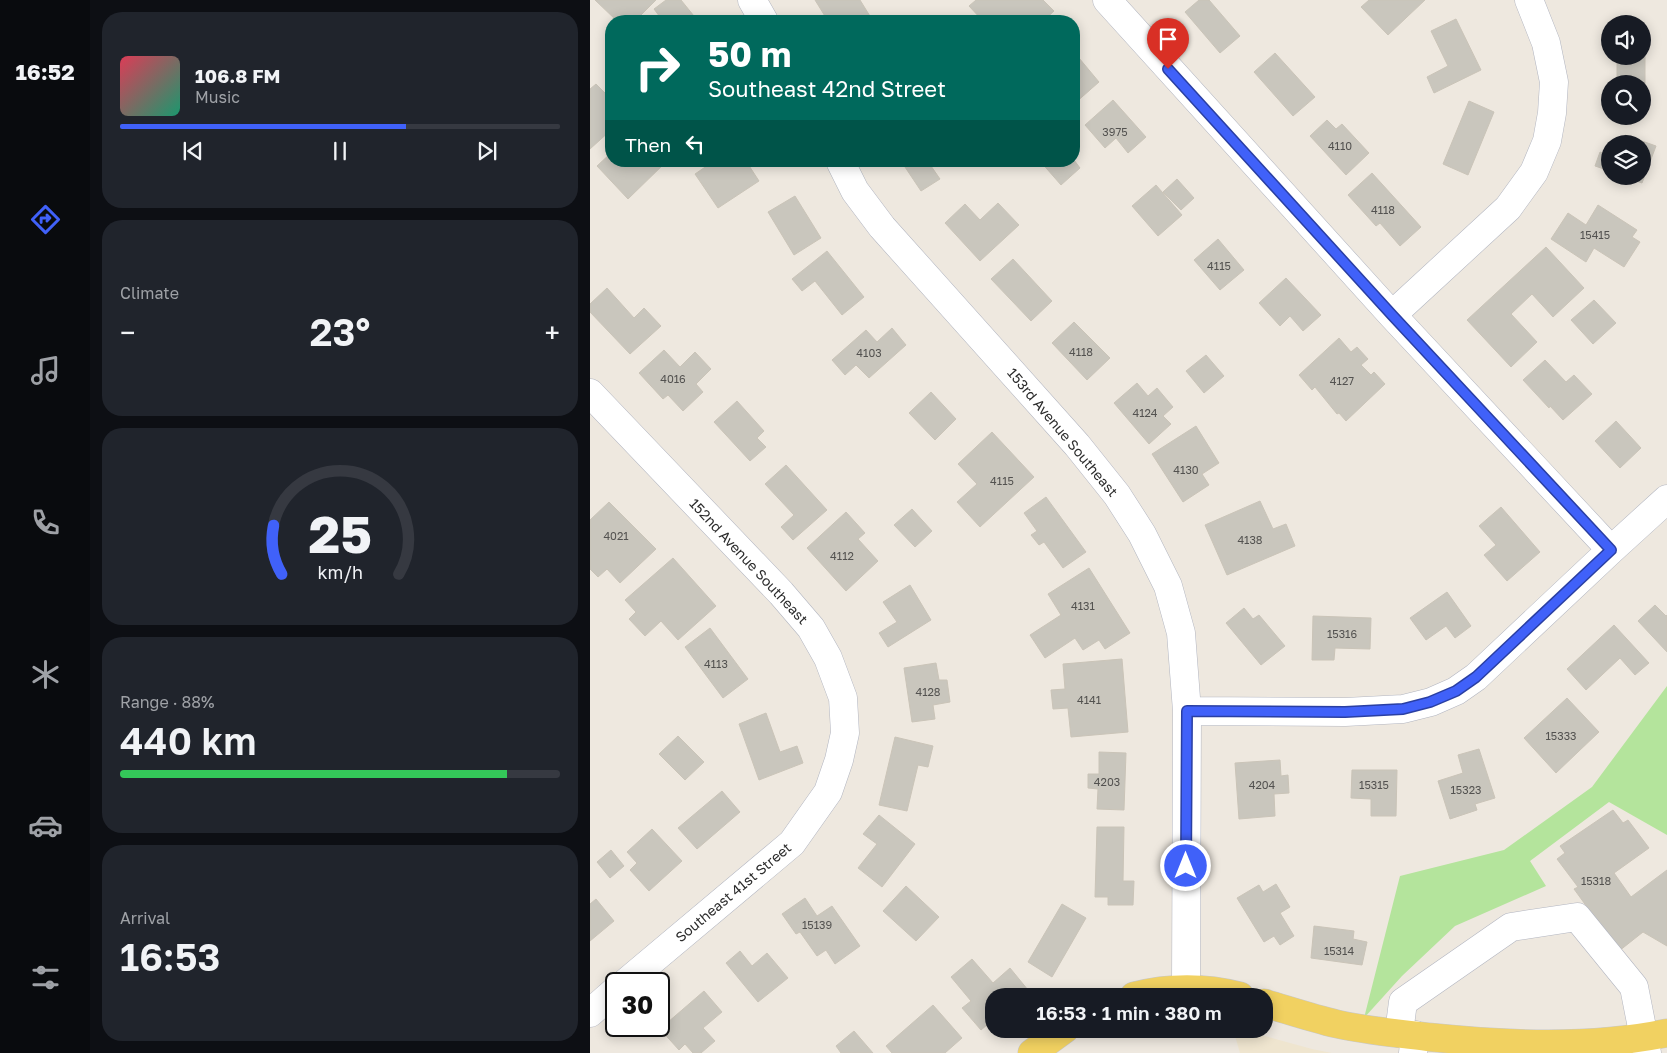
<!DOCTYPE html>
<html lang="en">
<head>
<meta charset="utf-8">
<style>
	:root { --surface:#171b24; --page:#20242c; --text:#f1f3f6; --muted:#9ea1a6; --line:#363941; --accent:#4061f9 }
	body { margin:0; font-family:"Golos Text",sans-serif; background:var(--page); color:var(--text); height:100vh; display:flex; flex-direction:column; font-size:19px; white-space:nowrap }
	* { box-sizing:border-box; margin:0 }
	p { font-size:16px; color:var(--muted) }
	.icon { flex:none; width:28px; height:28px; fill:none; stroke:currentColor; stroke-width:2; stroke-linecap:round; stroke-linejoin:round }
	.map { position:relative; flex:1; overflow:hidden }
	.drawer { display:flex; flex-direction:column; gap:12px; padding:12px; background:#0d0f14; width:500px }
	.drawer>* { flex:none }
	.guide { position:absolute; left:15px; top:15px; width:475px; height:152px; border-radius:20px; box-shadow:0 2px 12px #0003; background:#00695c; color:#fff; overflow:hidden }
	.tools { position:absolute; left:1011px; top:15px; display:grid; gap:10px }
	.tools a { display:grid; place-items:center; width:50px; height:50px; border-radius:50%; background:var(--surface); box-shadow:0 2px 12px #0003; font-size:25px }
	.speed { position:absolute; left:15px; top:972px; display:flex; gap:10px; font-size:25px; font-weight:700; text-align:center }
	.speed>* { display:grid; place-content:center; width:65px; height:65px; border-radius:50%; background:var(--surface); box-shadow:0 2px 12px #0003; line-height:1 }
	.speed .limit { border:2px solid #111; border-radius:8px; background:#fff; color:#111 }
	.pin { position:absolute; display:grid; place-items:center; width:42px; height:42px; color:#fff; margin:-51px -21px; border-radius:50% 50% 50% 0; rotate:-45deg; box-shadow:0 0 5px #0007 }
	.pin .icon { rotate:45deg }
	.me { position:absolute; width:55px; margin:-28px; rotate:0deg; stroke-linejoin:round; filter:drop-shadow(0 0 4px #0008) }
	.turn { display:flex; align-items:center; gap:18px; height:105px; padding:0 20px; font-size:22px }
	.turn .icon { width:65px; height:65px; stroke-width:2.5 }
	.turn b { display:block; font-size:35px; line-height:42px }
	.then { display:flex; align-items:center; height:48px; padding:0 20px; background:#0003; gap:10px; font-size:19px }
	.big { font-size:38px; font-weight:600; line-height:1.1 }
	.drawer .widget { flex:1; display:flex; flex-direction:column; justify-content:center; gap:8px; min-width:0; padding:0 18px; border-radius:20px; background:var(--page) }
	.drawer .dial { align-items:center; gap:0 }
	.dial svg { height:130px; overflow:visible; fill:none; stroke:var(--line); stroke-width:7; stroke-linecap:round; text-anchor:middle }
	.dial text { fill:var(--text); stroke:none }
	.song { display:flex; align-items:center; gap:15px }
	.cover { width:60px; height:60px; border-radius:8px; background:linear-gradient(135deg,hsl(350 70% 55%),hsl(160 70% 35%)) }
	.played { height:5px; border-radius:2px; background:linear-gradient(90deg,var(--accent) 65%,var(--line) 65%) }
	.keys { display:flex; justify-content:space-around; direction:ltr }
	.heat { display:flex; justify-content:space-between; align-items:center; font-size:28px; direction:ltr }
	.charge { height:8px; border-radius:4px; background:linear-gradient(90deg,#34c759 88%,var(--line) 0) }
	.trip { position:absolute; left:395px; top:988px; width:288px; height:50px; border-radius:20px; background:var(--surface); box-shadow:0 2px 12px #0003; font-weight:600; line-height:50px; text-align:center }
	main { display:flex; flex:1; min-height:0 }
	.tab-bar { display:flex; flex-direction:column; width:90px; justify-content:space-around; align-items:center; background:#090b0e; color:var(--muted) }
	.tab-bar .icon { width:35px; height:35px }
	.tab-bar .on { color:var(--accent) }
	.tab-bar b { font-size:22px; color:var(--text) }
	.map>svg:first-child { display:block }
	.education { fill:#efe5cf }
	.green { fill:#b4e49c }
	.building { fill:#c9c6bd; stroke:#cac4b8 }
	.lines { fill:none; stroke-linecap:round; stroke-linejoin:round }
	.minor-casing { stroke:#b2b5c0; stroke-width:29 }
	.major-casing { stroke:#c8c8c8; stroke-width:29 }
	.minor { stroke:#fff; stroke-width:28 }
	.major { stroke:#f1d161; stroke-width:28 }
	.route-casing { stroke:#2a3fa2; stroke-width:12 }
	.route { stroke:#4061f9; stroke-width:9 }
	.labels { text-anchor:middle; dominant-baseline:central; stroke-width:4; stroke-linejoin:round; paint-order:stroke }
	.number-label { font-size:11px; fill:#535250 }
	.street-label { font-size:14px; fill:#2c2c2c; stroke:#fff }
</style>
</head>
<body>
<main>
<nav class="tab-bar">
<b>16:52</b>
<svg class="icon on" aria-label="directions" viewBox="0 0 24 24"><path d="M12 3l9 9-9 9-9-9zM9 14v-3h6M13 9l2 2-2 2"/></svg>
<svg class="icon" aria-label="music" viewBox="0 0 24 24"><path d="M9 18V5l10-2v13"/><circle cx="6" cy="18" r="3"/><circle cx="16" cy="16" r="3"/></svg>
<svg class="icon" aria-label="phone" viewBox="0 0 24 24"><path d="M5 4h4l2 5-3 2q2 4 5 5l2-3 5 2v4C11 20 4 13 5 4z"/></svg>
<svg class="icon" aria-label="climate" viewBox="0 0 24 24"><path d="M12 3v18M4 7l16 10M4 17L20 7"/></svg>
<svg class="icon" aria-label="car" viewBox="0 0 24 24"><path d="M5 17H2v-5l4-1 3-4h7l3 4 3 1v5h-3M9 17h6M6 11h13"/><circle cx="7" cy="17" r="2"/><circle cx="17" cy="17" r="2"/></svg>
<svg class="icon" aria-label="filters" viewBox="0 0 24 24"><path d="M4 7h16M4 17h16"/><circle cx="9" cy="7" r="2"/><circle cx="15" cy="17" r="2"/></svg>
</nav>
<section class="drawer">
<div class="widget">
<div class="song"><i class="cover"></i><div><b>106.8 FM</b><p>Music</p></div></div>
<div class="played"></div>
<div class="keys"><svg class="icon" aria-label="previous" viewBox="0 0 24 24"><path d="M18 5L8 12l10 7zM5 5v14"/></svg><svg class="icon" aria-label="pause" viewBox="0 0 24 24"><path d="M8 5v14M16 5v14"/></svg><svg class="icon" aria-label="next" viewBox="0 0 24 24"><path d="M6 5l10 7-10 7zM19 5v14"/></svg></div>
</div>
<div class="widget"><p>Climate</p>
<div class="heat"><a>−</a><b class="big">23°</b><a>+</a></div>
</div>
<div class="widget dial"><svg viewBox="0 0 100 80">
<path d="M14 69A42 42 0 1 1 86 69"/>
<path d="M14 69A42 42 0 0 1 9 39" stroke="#4061f9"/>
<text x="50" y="56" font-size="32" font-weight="700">25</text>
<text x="50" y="72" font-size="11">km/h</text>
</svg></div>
<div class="widget"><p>Range · 88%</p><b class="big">440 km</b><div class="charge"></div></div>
<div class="widget"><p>Arrival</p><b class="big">16:53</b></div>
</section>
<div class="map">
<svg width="1077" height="1053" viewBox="0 0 1077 1053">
	<rect width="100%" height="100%" fill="#eee8df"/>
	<!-- education -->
	<path class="education" d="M 643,1029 L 649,1029 L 722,1049 L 742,1053 L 650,1053 Z"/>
	<!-- green -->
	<path class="green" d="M 1077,686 L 1077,835 L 1019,802 L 940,861 L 956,886 L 865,926 L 812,976 L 774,1018 L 810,876 L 914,850 L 1002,787 Z"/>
	<!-- building -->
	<path class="building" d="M 5,0 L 66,0 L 45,21 L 27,21 Z
		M 76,0 L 91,0 L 108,21 L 73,21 L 64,9 Z
		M 225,0 L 270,0 L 283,21 L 238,21 Z
		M 386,0 L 453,0 L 464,11 L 453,21 L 393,21 L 379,6 Z
		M 609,0 L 619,0 L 650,36 L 630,53 L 595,12 Z
		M 779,0 L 835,0 L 798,35 L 771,7 Z
		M 866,19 L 891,70 L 844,93 L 837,77 L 858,66 L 841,31 Z
		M 484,52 L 509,82 L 484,104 Z
		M 1052,52 L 1055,52 L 1055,110 L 1052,110 L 1052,84 L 1027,84 L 1027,56 L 1052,56 Z
		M 685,53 L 725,97 L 703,116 L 664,72 Z
		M 6,84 L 19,97 L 21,95 L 21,130 L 0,149 L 0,89 Z
		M 523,100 L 556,137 L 538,153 L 526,138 L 515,148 L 495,125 Z
		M 879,101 L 904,112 L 878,175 L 853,164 Z
		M 737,120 L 746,129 L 752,124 L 779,153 L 756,175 L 720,136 Z
		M 1035,135 L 1066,146 L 1052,183 L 1033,176 L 1052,176 L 1052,144 L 1032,144 Z
		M 1010,152 L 1020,156 L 1020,171 L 1005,166 Z
		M 21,153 L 21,161 L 77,161 L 38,199 L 7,166 Z
		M 484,160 L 490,168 L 471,185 L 450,161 L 484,161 Z
		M 124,161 L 156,161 L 169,181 L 128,208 L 105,174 Z
		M 311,161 L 348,161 L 341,166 L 350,179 L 331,191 Z
		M 782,173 L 831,227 L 810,246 L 790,223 L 786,226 L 758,195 Z
		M 587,179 L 604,198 L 591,210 L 573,192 Z
		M 566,185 L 592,215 L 568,236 L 542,206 Z
		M 205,196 L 231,238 L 204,255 L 178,212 Z
		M 408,203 L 429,225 L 390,261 L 355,223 L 375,204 L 390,220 Z
		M 1008,205 L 1047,230 L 1042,237 L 1050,242 L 1034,267 L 1004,248 L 996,262 L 961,239 L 978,213 L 996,225 Z
		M 628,239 L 654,270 L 630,290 L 604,260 Z
		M 956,247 L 994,288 L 963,317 L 942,294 L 921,314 L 947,342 L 921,367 L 877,320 Z
		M 237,251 L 274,297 L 252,315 L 225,281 L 212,291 L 202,279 Z
		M 423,259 L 462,301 L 441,321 L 401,279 Z
		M 696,278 L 731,315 L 713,331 L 700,316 L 690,326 L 669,303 Z
		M 17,288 L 44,318 L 54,308 L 71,326 L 40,354 L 0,312 L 0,304 Z
		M 1004,300 L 1026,323 L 1003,344 L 981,320 Z
		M 484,322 L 520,358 L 497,380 L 462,343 Z
		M 302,328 L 316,345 L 279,378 L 266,365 L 255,375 L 242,360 L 276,330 L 287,342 Z
		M 749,338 L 761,352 L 767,347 L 778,359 L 771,365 L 781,375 L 784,372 L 795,384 L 756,421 L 749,413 L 747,414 L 725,387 L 722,390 L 709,375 Z
		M 74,350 L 90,367 L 105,352 L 121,369 L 106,384 L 113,392 L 93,411 L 78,395 L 73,399 L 49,373 Z
		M 616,355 L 634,376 L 614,393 L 596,371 Z
		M 955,360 L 976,382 L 984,375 L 1002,394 L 973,420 L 960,406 L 959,408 L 933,380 Z
		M 547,383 L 558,396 L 567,388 L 583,407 L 573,416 L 581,424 L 559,444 L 524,403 Z
		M 341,392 L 366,419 L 345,440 L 319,413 Z
		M 147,401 L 174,431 L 167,438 L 176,447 L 160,461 L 124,422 Z
		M 1026,421 L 1051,448 L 1030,468 L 1005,441 Z
		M 606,426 L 629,463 L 612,474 L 619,485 L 593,502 L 562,454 Z
		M 402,432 L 444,477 L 390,527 L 367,502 L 387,484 L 368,464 Z
		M 196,465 L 237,510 L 203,540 L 191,527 L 204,515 L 175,484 Z
		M 456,497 L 496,552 L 473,568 L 454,542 L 449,545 L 441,535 L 447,531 L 434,513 Z
		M 670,501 L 683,529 L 696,524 L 705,546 L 637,575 L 615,525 Z
		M 19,502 L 66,549 L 30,583 L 17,569 L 8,577 L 0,569 L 0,520 Z
		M 911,507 L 950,552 L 917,581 L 894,555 L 906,545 L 889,526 Z
		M 322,509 L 342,531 L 325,547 L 304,525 Z
		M 256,512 L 275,533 L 268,539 L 288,561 L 256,591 L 217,548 Z
		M 83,558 L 126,606 L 88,640 L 71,621 L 55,636 L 39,619 L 46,612 L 35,600 Z
		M 499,568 L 540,633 L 515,649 L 509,640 L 493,650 L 485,638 L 455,658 L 440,635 L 471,615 L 458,594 Z
		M 320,585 L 341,620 L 298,647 L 289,633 L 307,622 L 293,602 Z
		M 857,592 L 881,626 L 865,638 L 856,626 L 836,640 L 820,618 Z
		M 1065,605 L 1076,616 L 1077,615 L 1077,652 L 1048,621 Z
		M 654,608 L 663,619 L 669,615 L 695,646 L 671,665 L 636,623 Z
		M 723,616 L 781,618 L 780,649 L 745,648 L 744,660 L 722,660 Z
		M 1024,625 L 1059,663 L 1045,675 L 1030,658 L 996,690 L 977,669 Z
		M 120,628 L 158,679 L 133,698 L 95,647 Z
		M 532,659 L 538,732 L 481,737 L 478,708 L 463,709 L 461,690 L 475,689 L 473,664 Z
		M 346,663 L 349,680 L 357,680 L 360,702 L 343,705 L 345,719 L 322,722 L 314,668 Z
		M 977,698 L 1009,732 L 966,773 L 934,738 Z
		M 176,713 L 190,752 L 207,746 L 213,763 L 169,780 L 149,724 Z
		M 88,736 L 114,762 L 95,780 L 69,754 Z
		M 305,737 L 343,746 L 338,767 L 328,765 L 317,811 L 289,805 Z
		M 889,749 L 905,798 L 885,804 L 887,810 L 860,819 L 848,781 L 873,773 L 868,755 Z
		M 509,752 L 536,753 L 534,810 L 507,809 L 508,789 L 498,788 L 498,774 L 509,774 Z
		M 690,760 L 691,776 L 698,775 L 699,793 L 684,794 L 685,816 L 649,819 L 645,763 Z
		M 762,770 L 807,770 L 806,816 L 781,816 L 781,799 L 761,798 Z
		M 132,791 L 150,812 L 107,849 L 88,828 Z
		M 1023,810 L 1033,823 L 1038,820 L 1059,848 L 1024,873 L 1041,897 L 1077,870 L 1077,946 L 1053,932 L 1029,951 L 984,889 L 988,887 L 967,859 L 975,853 L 970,846 Z
		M 289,815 L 325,844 L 292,887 L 268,868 L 287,844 L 273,834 Z
		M 507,827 L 534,827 L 533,881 L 544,881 L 543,905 L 518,905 L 518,897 L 505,897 Z
		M 62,829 L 92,861 L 59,891 L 40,870 L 47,863 L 37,852 Z
		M 21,850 L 34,866 L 20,878 L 7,862 Z
		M 686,884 L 700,907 L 690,913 L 704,936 L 690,945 L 684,936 L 674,942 L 647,898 L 669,885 L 673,892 Z
		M 316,886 L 349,917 L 326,941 L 293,911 Z
		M 215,898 L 227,916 L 242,906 L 270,946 L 245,964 L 236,950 L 227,956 L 210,932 L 206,934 L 192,914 Z
		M 6,899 L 24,921 L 0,941 L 0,904 Z
		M 472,904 L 496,918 L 462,977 L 438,962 Z
		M 724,926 L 764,931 L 763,939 L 777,942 L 772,965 L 721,958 Z
		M 150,951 L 162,966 L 177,953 L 198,978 L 168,1002 L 136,963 Z
		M 382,959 L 403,983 L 420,968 L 438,990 L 430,996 L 404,996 L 404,1019 L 391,1030 L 372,1008 L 381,1001 L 361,977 Z
		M 114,991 L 132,1012 L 113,1028 L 125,1041 L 111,1053 L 103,1053 L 95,1044 L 89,1050 L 70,1029 Z
		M 343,1005 L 372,1038 L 355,1053 L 302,1053 L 296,1046 Z
		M 264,1031 L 283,1053 L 251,1053 L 246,1046 Z"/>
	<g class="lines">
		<defs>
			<path id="minor" d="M 162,0 L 174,21
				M 517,0 L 802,315 L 1021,550
				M 250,161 L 265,191 L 292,227 L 487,445 L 527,495 L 552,534 L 578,586 L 591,633 L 597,711 L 596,988
				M 802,315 L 918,208 L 944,172 L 957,141 L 962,113 L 964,82 L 956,43 L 939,0
				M 0,393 L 191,593 L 221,628 L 238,658 L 253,698 L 255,733 L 249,760 L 238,792 L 202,843 L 34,984
				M 597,711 L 755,712 L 813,709 L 841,702 L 866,691 L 886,677 L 1021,550 L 1077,499
				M 0,1013 L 26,990
				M 809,1033 L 813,1002 L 921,927 L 987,917 L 1044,987 L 1057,1053
				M 823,1053 L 825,1035"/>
			<path id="major" d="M 544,996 C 579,987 615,987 650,996
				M 674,1003 C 698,1010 722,1018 747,1024 C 777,1031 808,1033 838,1037 C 917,1045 999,1049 1077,1033
				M 442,1053 L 475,1029"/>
		</defs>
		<!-- minor casing -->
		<use href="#minor" class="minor-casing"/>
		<!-- major casing -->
		<use href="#major" class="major-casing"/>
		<!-- minor -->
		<use href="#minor" class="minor"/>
		<!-- major -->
		<use href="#major" class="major"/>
	</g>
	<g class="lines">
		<defs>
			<path id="route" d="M 578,69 L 802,315 L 1021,550 L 886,677 L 866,691 L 840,702 L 813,709 L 755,712 L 597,711 L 596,866"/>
		</defs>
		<!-- route casing -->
		<use href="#route" class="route-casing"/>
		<!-- route -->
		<use href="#route" class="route"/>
	</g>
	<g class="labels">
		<!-- number labels -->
		<g class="number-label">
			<text x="525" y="131">3975</text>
			<text x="750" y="145">4110</text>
			<text x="793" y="209">4118</text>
			<text x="1005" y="234">15415</text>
			<text x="629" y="265">4115</text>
			<text x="491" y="351">4118</text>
			<text x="279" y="352">4103</text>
			<text x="83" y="378">4016</text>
			<text x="752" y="380">4127</text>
			<text x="555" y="412">4124</text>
			<text x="596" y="469">4130</text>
			<text x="412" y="480">4115</text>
			<text x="26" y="535">4021</text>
			<text x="660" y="539">4138</text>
			<text x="252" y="555">4112</text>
			<text x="493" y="605">4131</text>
			<text x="752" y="633">15316</text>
			<text x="126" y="663">4113</text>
			<text x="338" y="691">4128</text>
			<text x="499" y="699">4141</text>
			<text x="971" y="735">15333</text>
			<text x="517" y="781">4203</text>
			<text x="672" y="784">4204</text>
			<text x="784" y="784">15315</text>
			<text x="876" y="789">15323</text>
			<text x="1006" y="880">15318</text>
			<text x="227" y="924">15139</text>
			<text x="749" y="950">15314</text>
		</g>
		<!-- street labels -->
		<g class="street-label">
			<text transform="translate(473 432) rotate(50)">153rd Avenue Southeast</text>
			<text transform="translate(159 561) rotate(47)">152nd Avenue Southeast</text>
			<text transform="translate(143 892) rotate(-40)">Southeast 41st Street</text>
		</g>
	</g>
</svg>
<div class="tools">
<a><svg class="icon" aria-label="sound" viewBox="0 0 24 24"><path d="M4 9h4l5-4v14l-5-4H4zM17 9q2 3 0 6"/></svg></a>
<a><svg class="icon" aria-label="search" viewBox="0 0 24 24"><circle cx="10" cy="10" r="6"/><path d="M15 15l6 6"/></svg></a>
<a><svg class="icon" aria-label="layers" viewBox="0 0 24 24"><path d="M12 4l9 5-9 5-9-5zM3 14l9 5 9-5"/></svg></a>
</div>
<div class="speed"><div class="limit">30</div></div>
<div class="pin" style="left:578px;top:69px;background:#d93025"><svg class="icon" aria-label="arrive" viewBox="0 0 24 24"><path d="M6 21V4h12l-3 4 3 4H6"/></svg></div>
<svg class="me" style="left:596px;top:866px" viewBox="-20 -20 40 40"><circle r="17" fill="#4061f9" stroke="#fff" stroke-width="3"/><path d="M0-11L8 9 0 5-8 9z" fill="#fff"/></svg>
<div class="trip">16:53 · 1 min · 380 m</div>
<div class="guide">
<div class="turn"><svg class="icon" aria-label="right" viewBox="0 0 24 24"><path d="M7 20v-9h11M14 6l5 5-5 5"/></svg><div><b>50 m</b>Southeast 42nd Street</div></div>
<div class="then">Then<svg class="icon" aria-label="left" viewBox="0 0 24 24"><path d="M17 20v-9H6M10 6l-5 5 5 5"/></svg></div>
</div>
</div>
</main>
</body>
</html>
